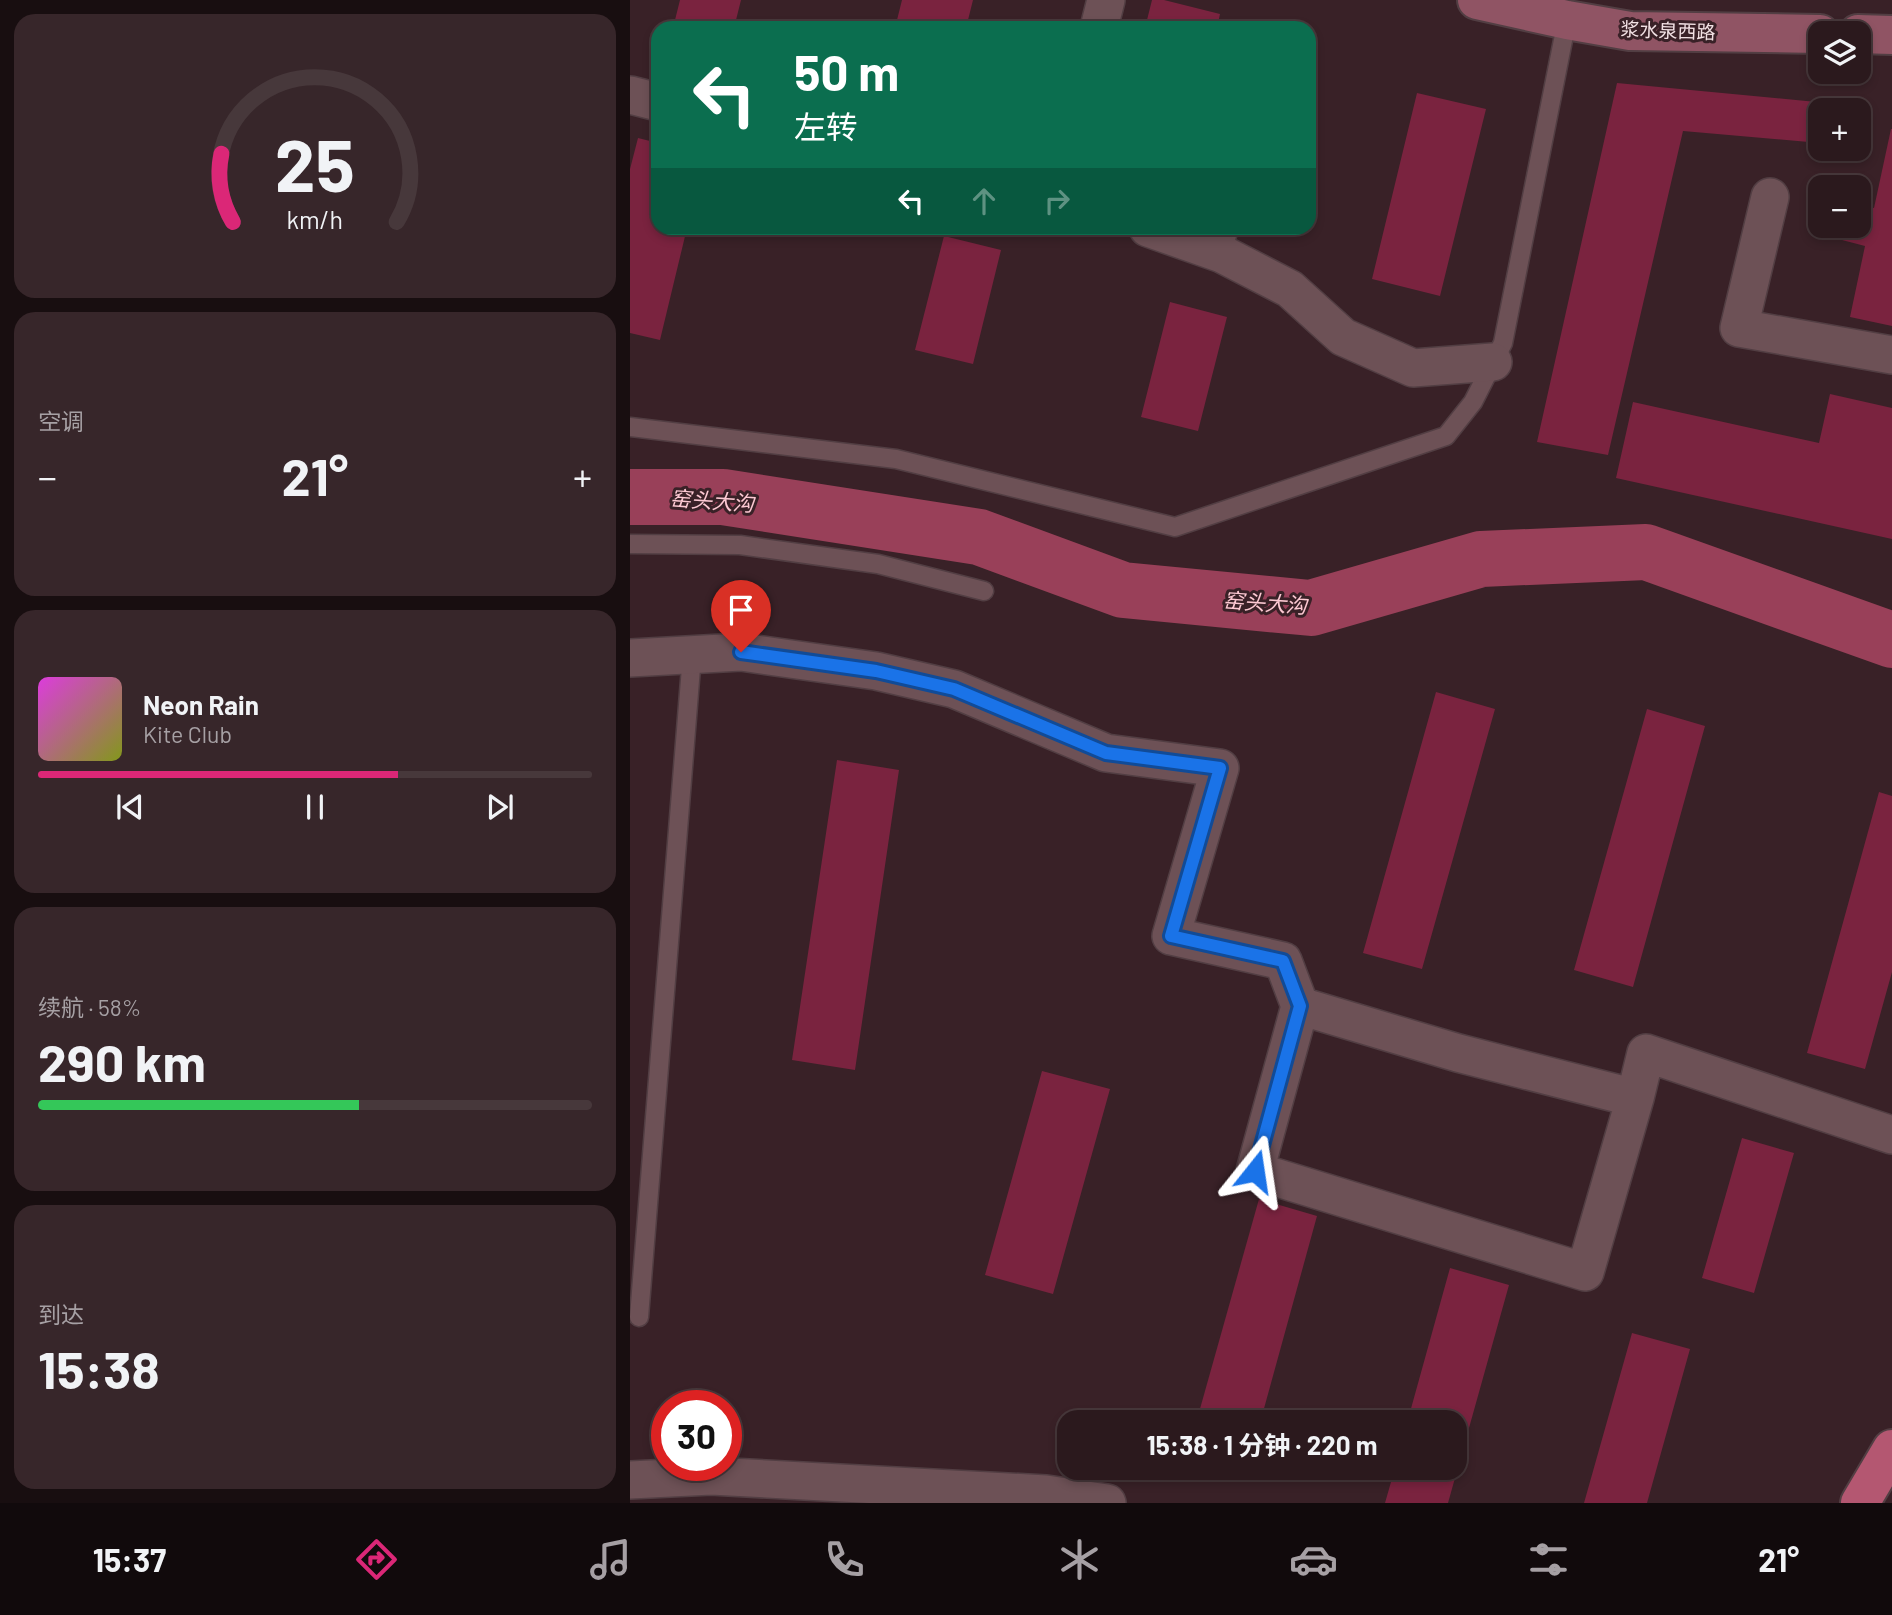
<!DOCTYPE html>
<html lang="zh">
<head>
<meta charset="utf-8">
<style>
	:root { --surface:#2b191d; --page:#37262a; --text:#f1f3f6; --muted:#a6a0a4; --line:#47383b; --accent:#db2777 }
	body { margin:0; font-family:Barlow,"Noto Sans SC",sans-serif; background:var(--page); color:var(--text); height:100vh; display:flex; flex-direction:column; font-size:26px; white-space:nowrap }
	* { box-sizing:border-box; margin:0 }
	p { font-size:23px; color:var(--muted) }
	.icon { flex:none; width:38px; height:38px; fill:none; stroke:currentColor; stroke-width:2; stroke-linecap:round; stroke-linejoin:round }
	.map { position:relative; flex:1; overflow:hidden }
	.sheet { display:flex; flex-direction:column; gap:14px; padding:14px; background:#180e10; width:630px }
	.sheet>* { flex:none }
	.guide { position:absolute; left:21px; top:21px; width:665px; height:214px; border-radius:21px; box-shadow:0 4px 10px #0003,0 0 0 2px var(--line); background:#0b6e4f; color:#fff; overflow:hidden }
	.buttons { position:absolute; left:1178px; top:21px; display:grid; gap:14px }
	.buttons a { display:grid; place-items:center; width:63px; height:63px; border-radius:14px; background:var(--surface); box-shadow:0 4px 10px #0003,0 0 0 2px var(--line); font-size:35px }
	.speed { position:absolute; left:21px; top:1390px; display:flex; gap:14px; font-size:35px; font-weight:700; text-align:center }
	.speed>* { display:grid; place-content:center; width:91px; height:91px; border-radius:50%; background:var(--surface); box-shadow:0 4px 10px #0003,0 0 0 2px var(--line); line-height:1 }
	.speed .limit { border:10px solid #d22; background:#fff; color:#111 }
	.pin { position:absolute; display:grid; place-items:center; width:60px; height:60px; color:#fff; margin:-72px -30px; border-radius:50% 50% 50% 0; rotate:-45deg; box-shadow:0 0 7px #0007 }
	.pin .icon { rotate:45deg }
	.me { position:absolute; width:77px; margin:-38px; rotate:15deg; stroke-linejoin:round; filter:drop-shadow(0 0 5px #0008) }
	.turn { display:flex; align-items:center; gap:24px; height:147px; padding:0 28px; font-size:32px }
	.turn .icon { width:91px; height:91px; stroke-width:2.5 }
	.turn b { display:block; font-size:49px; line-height:60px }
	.lanes { display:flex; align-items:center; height:66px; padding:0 28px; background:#0003; justify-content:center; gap:35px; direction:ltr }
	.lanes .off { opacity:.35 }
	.big { font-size:52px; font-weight:700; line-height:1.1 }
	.sheet .card { flex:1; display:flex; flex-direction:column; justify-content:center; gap:10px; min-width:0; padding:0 24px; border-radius:21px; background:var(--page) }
	.sheet .dial { align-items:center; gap:0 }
	.dial svg { height:182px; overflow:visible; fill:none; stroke:var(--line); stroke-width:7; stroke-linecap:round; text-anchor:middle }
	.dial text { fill:var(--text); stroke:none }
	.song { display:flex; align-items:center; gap:21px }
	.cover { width:84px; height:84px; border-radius:10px; background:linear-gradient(135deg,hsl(300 70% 55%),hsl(70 70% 35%)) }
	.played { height:7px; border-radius:4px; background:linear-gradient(90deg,var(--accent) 65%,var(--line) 65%) }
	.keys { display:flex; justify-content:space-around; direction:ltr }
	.heat { display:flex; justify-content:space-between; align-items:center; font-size:38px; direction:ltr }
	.charge { height:10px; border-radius:5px; background:linear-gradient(90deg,#34c759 58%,var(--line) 0) }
	.trip { position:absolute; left:427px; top:1410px; width:410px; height:70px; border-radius:21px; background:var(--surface); box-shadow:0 4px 10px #0003,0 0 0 2px var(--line); font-weight:700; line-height:70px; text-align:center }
	.tabs { display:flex; height:112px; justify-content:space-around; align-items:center; background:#110a0c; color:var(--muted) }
	.tabs .icon { width:49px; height:49px }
	.tabs .active { color:var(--accent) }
	.tabs b { font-size:32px; color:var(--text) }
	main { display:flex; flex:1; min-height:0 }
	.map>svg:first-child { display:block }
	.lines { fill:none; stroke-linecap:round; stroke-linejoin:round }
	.river { stroke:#994059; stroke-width:56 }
	.building { fill:#7a233f }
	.lane-casing { stroke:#523e43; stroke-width:21 }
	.street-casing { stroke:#523e43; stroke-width:40 }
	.secondary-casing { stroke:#523e43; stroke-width:42 }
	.primary-casing { stroke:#523e43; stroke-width:42 }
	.lane { stroke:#6d5156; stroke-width:18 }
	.street { stroke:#6d5156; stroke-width:37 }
	.secondary { stroke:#905464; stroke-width:38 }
	.primary { stroke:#b45771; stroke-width:38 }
	.route-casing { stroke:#114b97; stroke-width:18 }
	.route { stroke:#1a73e8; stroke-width:12 }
	.labels { text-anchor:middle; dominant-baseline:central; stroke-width:6; stroke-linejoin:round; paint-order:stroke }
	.street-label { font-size:19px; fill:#f2e1e4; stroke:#392127 }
	.water-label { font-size:21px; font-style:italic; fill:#fdc9d3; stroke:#392127 }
</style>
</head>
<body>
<main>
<section class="sheet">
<div class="card dial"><svg viewBox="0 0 100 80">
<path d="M14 69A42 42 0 1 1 86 69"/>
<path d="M14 69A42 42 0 0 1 9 39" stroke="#db2777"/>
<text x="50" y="56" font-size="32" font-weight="700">25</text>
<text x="50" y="72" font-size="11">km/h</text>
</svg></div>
<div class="card"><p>空调</p>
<div class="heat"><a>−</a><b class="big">21°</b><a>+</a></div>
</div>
<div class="card">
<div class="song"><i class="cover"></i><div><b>Neon Rain</b><p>Kite Club</p></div></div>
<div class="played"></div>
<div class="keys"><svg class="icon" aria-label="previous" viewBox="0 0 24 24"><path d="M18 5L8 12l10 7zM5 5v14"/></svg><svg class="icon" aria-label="pause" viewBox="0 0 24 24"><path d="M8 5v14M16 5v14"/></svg><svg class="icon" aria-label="next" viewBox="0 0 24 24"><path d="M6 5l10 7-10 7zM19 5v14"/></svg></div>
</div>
<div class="card"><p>续航 · 58%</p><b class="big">290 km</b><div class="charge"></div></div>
<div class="card"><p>到达</p><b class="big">15:38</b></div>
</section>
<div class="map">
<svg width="1262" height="1503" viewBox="0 0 1262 1503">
	<rect width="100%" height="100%" fill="#392127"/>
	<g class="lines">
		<!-- river -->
		<path class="river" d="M 0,497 L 93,497 L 349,537 L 493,590 L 681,608 L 851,559 L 1016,552 L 1262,640"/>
	</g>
	<!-- building -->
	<path class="building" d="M 50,0 L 111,0 L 104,28 L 43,28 Z
		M 272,0 L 343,0 L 336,28 L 265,28 Z
		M 522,0 L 534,0 L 590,14 L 587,28 L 515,28 Z
		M 987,83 L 1207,104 L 1206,110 L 1190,110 L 1190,143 L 1053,131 L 978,455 L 907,442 Z
		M 787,93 L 856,109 L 810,296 L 742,279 Z
		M 1261,129 L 1262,129 L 1262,326 L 1220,317 L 1235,246 L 1212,240 L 1215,226 L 1228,226 L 1228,205 L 1244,208 Z
		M 8,138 L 28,143 L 28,228 L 57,228 L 30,340 L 0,333 L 0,169 Z
		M 314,236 L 371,250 L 343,364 L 285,350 Z
		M 540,302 L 597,317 L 568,431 L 511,417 Z
		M 1200,394 L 1262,408 L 1262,539 L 986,478 L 1003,402 L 1189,443 Z
		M 806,692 L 865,709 L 792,969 L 733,953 Z
		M 1017,709 L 1075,726 L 1003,987 L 944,970 Z
		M 207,760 L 269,770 L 225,1070 L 162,1060 Z
		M 1249,792 L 1262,796 L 1262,972 L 1235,1069 L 1177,1053 Z
		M 412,1071 L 480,1089 L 423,1294 L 355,1275 Z
		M 1112,1138 L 1164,1153 L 1124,1293 L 1072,1278 Z
		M 629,1199 L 687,1216 L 630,1423 L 566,1423 Z
		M 820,1268 L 879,1285 L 818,1503 L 755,1503 L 765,1468 L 824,1468 L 824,1423 L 777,1423 Z
		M 1002,1333 L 1060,1349 L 1017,1503 L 954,1503 Z
		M 589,1468 L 617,1468 L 615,1476 Z"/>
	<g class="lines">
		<defs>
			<path id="lane" d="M 592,254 L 599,228
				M 0,427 L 266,459 L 545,527 L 816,436 L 843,402 L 873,343 L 937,20
				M 0,544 L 110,545 L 248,564 L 354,591
				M 9,1317 L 62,655"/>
			<path id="street" d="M 469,28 L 476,0
				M 0,95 L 28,102
				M 1140,197 L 1109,328 L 1262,355
				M 518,228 L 592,254 L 660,289 L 713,337 L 783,368 L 863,362
				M 0,658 L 111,652 L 246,671 L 324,689 L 476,753 L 590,768 L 541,936 L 653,961 L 670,1006 L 828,1053 L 1005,1098 L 1016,1053 L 1262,1135
				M 670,1006 L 625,1171 L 955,1272 L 1005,1098
				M 0,1480 L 81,1476 L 416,1494 L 477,1503"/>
			<path id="secondary" d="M 847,0 L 937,20 L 1000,31 L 1190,34
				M 1228,34 L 1262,35"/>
			<path id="primary" d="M 1230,1503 L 1262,1449"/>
		</defs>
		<!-- lane casing -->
		<use href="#lane" class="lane-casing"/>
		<!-- street casing -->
		<use href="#street" class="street-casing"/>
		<!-- secondary casing -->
		<use href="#secondary" class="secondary-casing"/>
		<!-- primary casing -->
		<use href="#primary" class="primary-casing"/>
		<!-- lane -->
		<use href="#lane" class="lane"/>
		<!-- street -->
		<use href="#street" class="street"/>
		<!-- secondary -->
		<use href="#secondary" class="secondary"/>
		<!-- primary -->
		<use href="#primary" class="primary"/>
	</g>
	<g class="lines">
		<defs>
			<path id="route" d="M 111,652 L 246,671 L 324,689 L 476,753 L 590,768 L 541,936 L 653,961 L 670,1006 L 625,1171"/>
		</defs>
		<!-- route casing -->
		<use href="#route" class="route-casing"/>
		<!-- route -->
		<use href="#route" class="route"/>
	</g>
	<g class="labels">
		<!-- street labels -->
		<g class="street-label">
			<text transform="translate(1038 30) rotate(2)">浆水泉西路</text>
		</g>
		<!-- water labels -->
		<g class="water-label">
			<text transform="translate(82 500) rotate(4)">窑头大沟</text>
			<text transform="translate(635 602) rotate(4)">窑头大沟</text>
		</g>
	</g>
</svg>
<div class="buttons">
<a><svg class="icon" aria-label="layers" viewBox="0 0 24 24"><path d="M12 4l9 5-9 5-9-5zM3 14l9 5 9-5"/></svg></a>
<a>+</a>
<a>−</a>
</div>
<div class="speed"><div class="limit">30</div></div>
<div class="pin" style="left:111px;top:652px;background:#d93025"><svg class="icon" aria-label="arrive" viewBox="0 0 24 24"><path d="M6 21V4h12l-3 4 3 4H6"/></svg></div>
<svg class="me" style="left:625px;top:1171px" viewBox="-20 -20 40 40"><path d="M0-17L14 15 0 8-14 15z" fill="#1a73e8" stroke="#fff" stroke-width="4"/></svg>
<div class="trip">15:38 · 1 分钟 · 220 m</div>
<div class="guide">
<div class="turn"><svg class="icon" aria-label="left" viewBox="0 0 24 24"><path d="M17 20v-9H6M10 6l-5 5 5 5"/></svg><div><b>50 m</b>左转</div></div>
<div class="lanes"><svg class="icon" aria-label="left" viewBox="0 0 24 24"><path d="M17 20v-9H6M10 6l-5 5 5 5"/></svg><svg class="icon off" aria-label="ahead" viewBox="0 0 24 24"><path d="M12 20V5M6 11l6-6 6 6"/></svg><svg class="icon off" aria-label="right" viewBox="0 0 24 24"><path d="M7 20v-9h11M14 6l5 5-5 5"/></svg></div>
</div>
</div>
</main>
<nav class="tabs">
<b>15:37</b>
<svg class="icon active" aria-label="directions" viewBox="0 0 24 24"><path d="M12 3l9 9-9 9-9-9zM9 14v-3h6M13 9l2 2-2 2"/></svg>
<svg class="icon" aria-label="music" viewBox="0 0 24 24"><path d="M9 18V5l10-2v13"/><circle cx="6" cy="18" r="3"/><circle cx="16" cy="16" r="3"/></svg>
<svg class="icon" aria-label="phone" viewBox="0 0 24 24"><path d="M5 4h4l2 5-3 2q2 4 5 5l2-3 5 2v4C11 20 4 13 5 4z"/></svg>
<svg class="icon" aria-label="climate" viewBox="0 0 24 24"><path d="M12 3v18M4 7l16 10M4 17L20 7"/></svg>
<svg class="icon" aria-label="car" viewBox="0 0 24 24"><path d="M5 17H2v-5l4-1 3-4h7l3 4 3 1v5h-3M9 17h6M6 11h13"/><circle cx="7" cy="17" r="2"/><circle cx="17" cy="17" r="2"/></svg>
<svg class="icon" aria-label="filters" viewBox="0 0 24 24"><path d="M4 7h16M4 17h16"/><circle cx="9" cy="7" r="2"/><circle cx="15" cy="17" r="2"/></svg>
<b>21°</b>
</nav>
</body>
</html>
